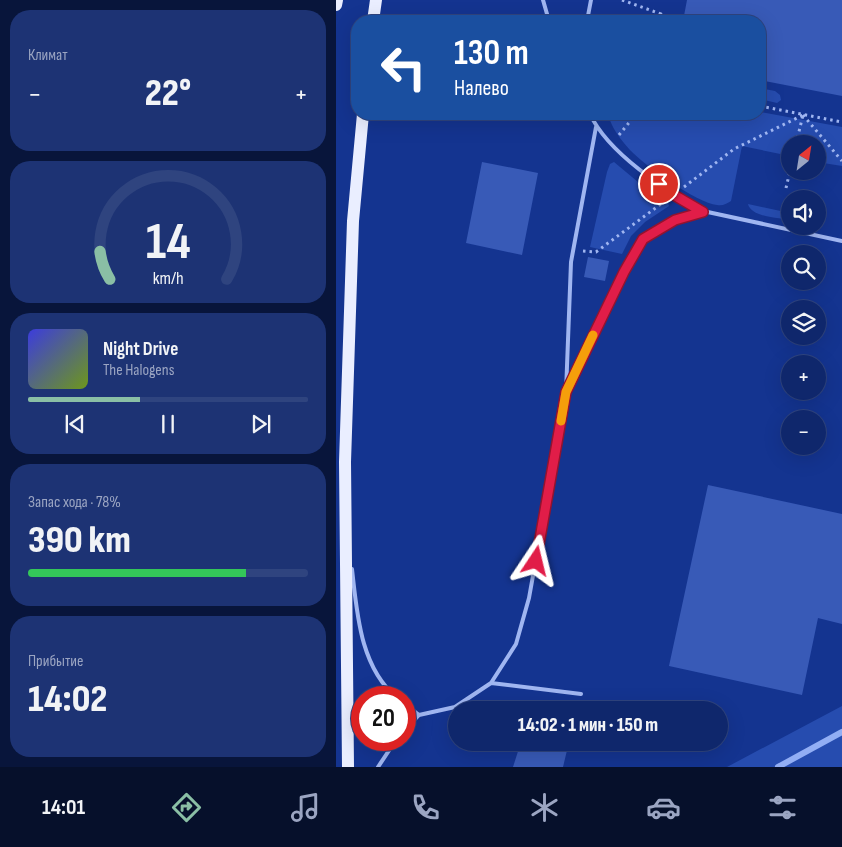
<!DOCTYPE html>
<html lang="ru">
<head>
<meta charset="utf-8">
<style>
	:root { --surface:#0f276c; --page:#1d3374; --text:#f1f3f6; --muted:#9ba5c2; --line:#2f447f; --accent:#8abfa5 }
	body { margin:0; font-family:"Sofia Sans Condensed",sans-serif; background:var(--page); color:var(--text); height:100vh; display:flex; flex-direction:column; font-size:19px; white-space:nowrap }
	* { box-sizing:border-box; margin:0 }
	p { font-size:16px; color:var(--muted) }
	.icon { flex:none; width:28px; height:28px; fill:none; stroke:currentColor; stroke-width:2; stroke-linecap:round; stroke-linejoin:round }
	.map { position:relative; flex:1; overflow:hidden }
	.side { display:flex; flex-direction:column; gap:10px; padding:10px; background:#08153b; width:336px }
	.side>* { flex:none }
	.guide { position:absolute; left:15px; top:15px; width:415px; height:105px; border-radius:20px; box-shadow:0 5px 20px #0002,0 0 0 1px var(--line); background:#1a4fa0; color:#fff; overflow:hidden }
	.needle { width:32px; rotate:30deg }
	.controls { position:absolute; left:445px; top:135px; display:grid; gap:10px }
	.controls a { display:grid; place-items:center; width:45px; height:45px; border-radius:50%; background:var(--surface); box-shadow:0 5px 20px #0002,0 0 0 1px var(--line); font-size:25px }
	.speed { position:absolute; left:15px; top:686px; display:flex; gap:10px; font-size:25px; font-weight:700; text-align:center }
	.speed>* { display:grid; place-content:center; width:65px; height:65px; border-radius:50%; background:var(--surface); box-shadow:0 5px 20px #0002,0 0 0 1px var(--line); line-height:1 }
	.speed .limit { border:8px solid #d22; background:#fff; color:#111 }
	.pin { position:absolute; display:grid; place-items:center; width:42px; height:42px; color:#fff; margin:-21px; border:2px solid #fff; border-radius:50%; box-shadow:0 1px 5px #0007 }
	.me { position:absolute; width:55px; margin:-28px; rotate:10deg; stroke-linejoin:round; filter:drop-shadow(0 0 4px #0008) }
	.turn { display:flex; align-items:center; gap:18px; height:105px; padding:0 20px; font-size:22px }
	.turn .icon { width:65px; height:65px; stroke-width:2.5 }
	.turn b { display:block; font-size:35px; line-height:42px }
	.big { font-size:38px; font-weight:800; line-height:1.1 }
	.side .widget { flex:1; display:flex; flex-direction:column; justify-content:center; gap:8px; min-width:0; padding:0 18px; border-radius:20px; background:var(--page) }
	.side .dial { align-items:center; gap:0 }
	.dial svg { height:130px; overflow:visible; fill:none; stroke:var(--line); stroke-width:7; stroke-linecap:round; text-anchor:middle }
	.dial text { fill:var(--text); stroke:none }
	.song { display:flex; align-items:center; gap:15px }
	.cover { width:60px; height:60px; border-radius:8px; background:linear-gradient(135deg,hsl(240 70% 55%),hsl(80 70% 35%)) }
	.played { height:5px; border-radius:2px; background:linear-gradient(90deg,var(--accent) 40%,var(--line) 40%) }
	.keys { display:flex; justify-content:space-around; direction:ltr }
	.heat { display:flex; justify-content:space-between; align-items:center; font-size:28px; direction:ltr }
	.charge { height:8px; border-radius:4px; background:linear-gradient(90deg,#34c759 78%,var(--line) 0) }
	.trip { position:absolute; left:112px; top:701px; width:280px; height:50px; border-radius:25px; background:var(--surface); box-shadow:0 5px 20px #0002,0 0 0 1px var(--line); font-weight:800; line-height:50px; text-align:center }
	.menu { display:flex; height:80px; justify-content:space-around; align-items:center; background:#06102b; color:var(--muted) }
	.menu .icon { width:35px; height:35px }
	.menu .current { color:var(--accent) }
	.menu b { font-size:22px; color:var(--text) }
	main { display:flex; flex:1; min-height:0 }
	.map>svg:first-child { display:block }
	.green { fill:#264caf }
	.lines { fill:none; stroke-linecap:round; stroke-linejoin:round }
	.stream { stroke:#92aef4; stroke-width:6 }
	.building { fill:#385ab7 }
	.path { stroke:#a0b6f1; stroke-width:3; stroke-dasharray:2.5 4; stroke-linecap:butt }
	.service { stroke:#a0b6f1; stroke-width:4 }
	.primary { stroke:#eaeeff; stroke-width:12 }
	.route-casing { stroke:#92132f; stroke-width:12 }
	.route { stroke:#e11d48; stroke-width:9 }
	.slow { stroke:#f59e0b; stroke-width:9 }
</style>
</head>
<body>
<main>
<section class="side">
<div class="widget"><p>Климат</p>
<div class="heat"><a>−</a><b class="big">22°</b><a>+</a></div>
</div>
<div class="widget dial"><svg viewBox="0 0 100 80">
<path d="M14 69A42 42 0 1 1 86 69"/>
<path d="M14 69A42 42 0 0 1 8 52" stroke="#8abfa5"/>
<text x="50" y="56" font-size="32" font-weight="700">14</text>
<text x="50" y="72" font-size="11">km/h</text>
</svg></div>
<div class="widget">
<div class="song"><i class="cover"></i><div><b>Night Drive</b><p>The Halogens</p></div></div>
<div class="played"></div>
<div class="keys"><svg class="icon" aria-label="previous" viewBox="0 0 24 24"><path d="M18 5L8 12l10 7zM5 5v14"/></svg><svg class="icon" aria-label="pause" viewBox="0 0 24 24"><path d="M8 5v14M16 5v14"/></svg><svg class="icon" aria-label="next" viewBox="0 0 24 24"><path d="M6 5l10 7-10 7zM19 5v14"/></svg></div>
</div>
<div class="widget"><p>Запас хода · 78%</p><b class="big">390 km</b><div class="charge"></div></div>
<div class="widget"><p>Прибытие</p><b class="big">14:02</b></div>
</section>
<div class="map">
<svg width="506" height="767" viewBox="0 0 506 767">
	<rect width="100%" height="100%" fill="#143490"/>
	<!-- green -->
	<path class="green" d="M 424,88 L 439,91 L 444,95 L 445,100 L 441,103 L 424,99 Z
		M 424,112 L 506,127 L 506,166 L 481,162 L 481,144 L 454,144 L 454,156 L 406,146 L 395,201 C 390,204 387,206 381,205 C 361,203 308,165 294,150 C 284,139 275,127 272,114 L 424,114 Z
		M 278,162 L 308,187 L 332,202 L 333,206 L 309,222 L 295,236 L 286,254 L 254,247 L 271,172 L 274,164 Z
		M 412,204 L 454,213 L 454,220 C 442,218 415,217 412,204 Z
		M 506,706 L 506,767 L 391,767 Z"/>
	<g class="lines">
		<!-- stream -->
		<path class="stream" d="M 442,767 L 506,732"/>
	</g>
	<!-- building -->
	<path class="building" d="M 351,0 L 506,0 L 506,96 L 424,80 L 424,21 L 347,21 Z
		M 146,162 L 202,173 L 186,255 L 130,243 Z
		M 252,257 L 273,261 L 269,281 L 248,277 Z
		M 372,485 L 506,514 L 506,624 L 482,618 L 466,695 L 333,666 Z
		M 185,742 L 233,742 L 227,767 L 177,767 Z"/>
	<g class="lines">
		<!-- path -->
		<path class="path" d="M 286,0 L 325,14 L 327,21
			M 424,106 L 506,122
			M 467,115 L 506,161
			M 283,135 L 300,114
			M 460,144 L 467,115
			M 348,187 L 398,149 L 467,115
			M 450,188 L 454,171
			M 247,251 L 260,252 L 329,201"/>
		<!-- service -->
		<path class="service" d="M 207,0 L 213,21
			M 251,21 L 255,0
			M 254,114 C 272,153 329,190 367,211
			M 260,127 L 235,262 L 230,392 L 288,272 L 307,239 L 339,219 L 367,211 L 506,241
			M 16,569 C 21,613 24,667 61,698
			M 155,683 L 245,694
			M 69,704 L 83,715 L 69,730
			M 13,713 L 26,713
			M 69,715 L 83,715 L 119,707 L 155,683 L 180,644 L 193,598 L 230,392
			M 42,767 L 60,740"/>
		<!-- primary -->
		<path class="primary" d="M 0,5 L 1,0
			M 37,21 L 40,0
			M 12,767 L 9,462 L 17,221 L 27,114"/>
	</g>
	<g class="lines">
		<defs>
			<path id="route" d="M 200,561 L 230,392 L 288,272 L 307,239 L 339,220 L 367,212 L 338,195 L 323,184"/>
		</defs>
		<!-- route casing -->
		<use href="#route" class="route-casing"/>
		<!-- route -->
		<use href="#route" class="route"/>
		<!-- slow -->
		<path class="slow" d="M 225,421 L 230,392 L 257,335"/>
	</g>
</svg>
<div class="controls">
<a><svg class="needle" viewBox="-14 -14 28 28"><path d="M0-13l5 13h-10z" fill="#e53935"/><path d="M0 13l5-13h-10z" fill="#9ba5c2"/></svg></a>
<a><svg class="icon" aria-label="sound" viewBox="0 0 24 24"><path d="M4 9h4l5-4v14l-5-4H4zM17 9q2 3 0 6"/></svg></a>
<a><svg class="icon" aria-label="search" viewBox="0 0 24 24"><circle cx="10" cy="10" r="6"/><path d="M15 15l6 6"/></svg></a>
<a><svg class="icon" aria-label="layers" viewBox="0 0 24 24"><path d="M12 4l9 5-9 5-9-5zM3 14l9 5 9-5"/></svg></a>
<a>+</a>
<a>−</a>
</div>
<div class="speed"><div class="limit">20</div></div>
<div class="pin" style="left:323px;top:184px;background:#d93025"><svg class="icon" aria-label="arrive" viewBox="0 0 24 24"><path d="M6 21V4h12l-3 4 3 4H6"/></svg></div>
<svg class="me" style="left:200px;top:561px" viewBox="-20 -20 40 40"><path d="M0-17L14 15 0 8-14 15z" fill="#e11d48" stroke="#fff" stroke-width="4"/></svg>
<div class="trip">14:02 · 1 мин · 150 m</div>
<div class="guide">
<div class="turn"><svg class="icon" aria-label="left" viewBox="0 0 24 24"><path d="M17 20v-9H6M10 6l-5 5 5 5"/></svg><div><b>130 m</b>Налево</div></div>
</div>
</div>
</main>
<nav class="menu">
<b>14:01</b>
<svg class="icon current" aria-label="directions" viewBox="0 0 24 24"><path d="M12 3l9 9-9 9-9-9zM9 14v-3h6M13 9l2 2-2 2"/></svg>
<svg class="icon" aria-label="music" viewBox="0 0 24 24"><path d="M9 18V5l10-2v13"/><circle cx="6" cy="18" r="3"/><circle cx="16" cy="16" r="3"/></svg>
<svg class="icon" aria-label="phone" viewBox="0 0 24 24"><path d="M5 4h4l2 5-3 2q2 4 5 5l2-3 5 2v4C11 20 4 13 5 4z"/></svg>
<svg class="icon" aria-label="climate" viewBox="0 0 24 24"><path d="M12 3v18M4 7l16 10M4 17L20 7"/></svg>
<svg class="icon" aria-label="car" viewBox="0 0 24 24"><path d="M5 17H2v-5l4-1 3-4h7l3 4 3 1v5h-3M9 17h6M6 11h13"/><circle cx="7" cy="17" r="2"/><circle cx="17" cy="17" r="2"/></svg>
<svg class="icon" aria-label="filters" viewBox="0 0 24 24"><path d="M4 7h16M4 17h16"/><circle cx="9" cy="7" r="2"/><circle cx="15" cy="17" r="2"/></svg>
</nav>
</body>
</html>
